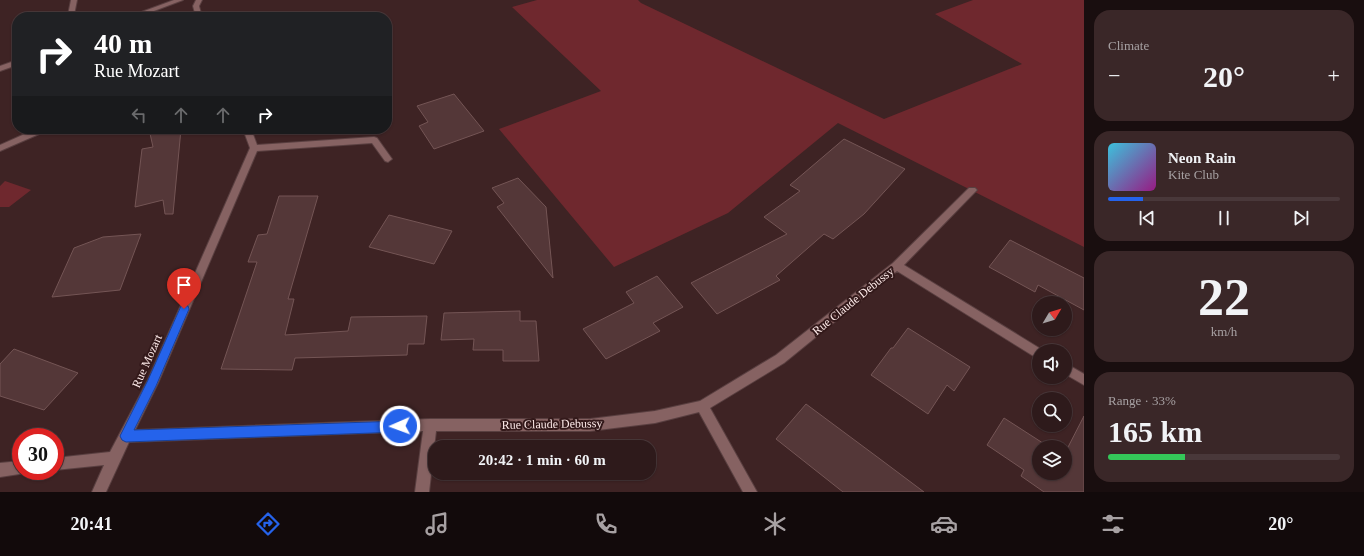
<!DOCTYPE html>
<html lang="en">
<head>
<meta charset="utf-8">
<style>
	:root { --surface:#2e1a1b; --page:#3a2728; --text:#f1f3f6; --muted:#a7a1a3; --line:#49383a; --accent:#2563eb }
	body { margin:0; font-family:"Times New Roman",serif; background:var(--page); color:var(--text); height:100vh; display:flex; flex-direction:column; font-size:15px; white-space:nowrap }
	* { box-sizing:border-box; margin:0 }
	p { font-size:13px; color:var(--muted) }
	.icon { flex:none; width:22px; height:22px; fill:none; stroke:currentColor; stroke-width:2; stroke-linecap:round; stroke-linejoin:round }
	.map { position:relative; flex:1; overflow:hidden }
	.sheet { display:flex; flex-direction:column; gap:10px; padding:10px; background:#190e0f; width:280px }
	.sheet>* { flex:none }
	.top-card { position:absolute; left:12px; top:12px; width:380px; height:122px; border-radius:16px; box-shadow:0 1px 3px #0004,0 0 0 1px var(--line); background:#202124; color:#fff; overflow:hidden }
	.needle { width:26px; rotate:52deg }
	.controls { position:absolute; left:1032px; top:296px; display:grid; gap:8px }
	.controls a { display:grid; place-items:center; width:40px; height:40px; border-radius:50%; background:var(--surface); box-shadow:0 1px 3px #0004,0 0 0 1px var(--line); font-size:20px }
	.speed { position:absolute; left:12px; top:428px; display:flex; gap:8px; font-size:20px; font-weight:700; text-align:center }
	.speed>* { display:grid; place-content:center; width:52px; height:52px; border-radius:50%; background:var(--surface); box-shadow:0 1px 3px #0004,0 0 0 1px var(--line); line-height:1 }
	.speed .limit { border:6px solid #d22; background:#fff; color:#111 }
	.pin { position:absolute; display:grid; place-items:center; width:34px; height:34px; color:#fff; margin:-41px -17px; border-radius:50% 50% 50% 0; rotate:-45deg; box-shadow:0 0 4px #0007 }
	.pin .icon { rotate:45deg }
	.me { position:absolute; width:44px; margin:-22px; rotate:268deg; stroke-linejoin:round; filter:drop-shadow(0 0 3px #0008) }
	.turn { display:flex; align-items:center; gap:14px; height:84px; padding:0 16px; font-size:18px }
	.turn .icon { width:52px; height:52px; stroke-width:2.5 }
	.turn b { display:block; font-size:28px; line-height:34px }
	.lanes { display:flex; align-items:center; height:38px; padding:0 16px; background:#0003; justify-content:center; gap:20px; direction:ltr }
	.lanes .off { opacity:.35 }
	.big { font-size:30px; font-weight:600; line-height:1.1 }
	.sheet .card { flex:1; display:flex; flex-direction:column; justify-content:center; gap:6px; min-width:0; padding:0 14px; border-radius:16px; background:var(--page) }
	.sheet .dial { align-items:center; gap:0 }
	.dial b { font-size:52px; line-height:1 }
	.song { display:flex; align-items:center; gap:12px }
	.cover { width:48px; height:48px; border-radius:6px; background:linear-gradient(135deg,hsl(190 70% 55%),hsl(310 70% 35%)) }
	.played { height:4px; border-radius:2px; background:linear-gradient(90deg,var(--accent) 15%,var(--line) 15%) }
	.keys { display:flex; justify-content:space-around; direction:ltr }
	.heat { display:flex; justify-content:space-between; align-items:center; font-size:22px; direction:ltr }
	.charge { height:6px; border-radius:3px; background:linear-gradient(90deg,#34c759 33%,var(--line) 0) }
	.trip { position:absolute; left:428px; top:440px; width:228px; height:40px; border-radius:16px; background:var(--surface); box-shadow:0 1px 3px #0004,0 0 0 1px var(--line); font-weight:600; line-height:40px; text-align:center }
	.tabs { display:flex; height:64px; justify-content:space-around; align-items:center; background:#120a0b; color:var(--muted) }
	.tabs .icon { width:28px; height:28px }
	.tabs .active { color:var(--accent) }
	.tabs b { font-size:18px; color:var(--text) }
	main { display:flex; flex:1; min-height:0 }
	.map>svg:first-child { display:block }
	.green { fill:#6f282e }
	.building { fill:#543738; stroke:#745555 }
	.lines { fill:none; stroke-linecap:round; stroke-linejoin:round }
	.minor-casing { stroke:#593f40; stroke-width:2 }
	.minor { fill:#866262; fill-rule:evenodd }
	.route { fill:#2563eb; stroke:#184099 }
	.labels { text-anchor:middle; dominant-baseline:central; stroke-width:4; stroke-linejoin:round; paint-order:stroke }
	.street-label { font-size:12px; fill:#feebea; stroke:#33191a }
</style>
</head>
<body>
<main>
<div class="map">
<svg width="1084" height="492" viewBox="0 0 1084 492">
	<rect width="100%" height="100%" fill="#3e2324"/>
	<!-- green -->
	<path class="green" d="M 537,0 L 638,0 L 641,3 L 884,119 L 1022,64 L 935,14 L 973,0 L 1084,0 L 1084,247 L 838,123 L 728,213 L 614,267 L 499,129 L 601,91 L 512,7 Z
		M 5,181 L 31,190 L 9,207 L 0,207 L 0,186 Z"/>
	<!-- building -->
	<path class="building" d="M 454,94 L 484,131 L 434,149 L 419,126 L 428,122 L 417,106 Z
		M 149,129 L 181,129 L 173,214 L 165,214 L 163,200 L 135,207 L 142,149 L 153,147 Z
		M 844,139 L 905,169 L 864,214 L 833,239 L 824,234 L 776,276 L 780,280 L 717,314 L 691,283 L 787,234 L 764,217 L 800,191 L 790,185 Z
		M 518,178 L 546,207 L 553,278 L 497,207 L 504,203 L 492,188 Z
		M 279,196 L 318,196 L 288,299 L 294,299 L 285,335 L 348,331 L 351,317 L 427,316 L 424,344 L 408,344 L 407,355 L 295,358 L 292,370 L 221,369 L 257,262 L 248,262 L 258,235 L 267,234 Z
		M 389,215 L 452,231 L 434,264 L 369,247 Z
		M 141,234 L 120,290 L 52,297 L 74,248 L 103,237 Z
		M 1010,240 L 1084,278 L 1084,310 L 1038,285 L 1035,292 L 989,267 Z
		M 657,276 L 683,307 L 653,323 L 660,331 L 606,359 L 583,329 L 634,303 L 626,292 Z
		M 520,311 L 520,321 L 536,321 L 539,361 L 503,361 L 503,350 L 473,350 L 474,339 L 441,340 L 444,313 Z
		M 908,328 L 970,367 L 954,391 L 947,385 L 928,414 L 871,375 L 891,348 L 893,348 Z
		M 14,349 L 78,373 L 44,410 L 0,396 L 0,364 Z
		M 806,404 L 880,459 L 924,492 L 843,492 L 776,439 Z
		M 1084,416 L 1084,492 L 1044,492 L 1021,476 L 1024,470 L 987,445 L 1004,418 L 1049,447 L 1039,447 L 1039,473 L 1065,473 L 1065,453 Z"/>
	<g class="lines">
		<defs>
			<path id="minor" d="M 71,0 L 77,0 L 74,15 L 76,17 L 69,17 L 68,15 Z
				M 174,0 L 183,0 L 138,17 L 128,17 Z
				M 196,0 L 202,0 L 199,6 L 202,17 L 196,17 L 193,6 Z
				M 17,60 L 17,65 L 0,71 L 0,66 Z
				M 36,129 L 47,129 L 46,131 L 0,151 L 0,145 Z
				M 243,129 L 251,129 L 257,145 L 374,137 L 377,138 L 392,159 L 388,162 L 385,161 L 372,143 L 257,151 L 158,383 L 135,430 L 430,419 L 590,419 L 655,411 L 700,401 L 776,355 L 893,263 L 969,188 L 975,188 L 977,190 L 975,192 L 904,265 L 1044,351 L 1039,351 L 1039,358 L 1035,357 L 897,271 L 784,363 L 710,408 L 757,492 L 743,492 L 699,412 L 655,423 L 590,431 L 436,431 L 429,492 L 415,492 L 423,431 L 129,442 L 106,492 L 92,492 L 104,465 L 55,470 L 55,458 L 110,452 L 148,380 L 250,148 Z
				M 1065,363 L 1084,374 L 1084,385 L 1065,374 Z
				M 21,461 L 21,471 L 26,471 L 26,473 L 0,477 L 0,463 Z"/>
		</defs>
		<!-- minor casing -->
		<use href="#minor" class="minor-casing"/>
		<!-- minor -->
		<use href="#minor" class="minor"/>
	</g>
	<!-- route -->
	<path class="route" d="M 184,305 L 188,306 L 189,309 L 156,386 L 134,430 L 400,421 L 404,422 L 405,426 L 404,430 L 400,432 L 126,442 L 122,440 L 120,436 L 148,380 L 181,306 Z"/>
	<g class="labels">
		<!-- street labels -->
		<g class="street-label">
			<text transform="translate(853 301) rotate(-39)">Rue Claude Debussy</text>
			<text transform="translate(147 361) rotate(-66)">Rue Mozart</text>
			<text transform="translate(552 424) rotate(-1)">Rue Claude Debussy</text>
		</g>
	</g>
</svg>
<div class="controls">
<a><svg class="needle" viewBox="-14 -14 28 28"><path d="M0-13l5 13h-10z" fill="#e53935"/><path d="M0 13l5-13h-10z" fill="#a7a1a3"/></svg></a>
<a><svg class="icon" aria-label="sound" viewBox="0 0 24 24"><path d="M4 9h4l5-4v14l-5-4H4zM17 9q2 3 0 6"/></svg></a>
<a><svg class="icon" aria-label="search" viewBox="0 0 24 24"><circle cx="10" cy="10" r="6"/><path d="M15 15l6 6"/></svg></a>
<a><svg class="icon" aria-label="layers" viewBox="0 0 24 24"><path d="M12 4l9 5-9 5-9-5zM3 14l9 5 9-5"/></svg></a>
</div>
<div class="speed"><div class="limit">30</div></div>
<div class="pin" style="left:184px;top:309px;background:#d93025"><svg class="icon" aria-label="arrive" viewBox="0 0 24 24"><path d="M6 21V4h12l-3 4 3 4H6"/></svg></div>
<svg class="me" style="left:400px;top:426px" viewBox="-20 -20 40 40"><circle r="17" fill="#2563eb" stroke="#fff" stroke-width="3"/><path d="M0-11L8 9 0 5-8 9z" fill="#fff"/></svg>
<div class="trip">20:42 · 1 min · 60 m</div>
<div class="top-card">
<div class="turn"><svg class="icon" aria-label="right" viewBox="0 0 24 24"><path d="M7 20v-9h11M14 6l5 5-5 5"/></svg><div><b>40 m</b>Rue Mozart</div></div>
<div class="lanes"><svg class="icon off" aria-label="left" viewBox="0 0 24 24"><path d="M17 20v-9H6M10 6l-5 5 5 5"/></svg><svg class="icon off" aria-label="ahead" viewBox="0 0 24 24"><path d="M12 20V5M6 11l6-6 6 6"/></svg><svg class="icon off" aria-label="ahead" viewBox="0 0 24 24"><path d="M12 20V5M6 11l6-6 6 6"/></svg><svg class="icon" aria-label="right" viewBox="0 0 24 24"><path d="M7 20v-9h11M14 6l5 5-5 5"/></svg></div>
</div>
</div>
<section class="sheet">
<div class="card"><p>Climate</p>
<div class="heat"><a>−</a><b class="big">20°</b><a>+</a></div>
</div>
<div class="card">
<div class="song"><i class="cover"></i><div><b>Neon Rain</b><p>Kite Club</p></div></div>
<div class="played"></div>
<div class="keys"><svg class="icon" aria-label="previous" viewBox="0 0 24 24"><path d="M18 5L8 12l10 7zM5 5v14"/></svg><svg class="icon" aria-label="pause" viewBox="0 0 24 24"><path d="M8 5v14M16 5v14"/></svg><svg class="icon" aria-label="next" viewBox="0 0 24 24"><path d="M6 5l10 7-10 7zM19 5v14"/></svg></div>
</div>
<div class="card dial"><b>22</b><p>km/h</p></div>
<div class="card"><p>Range · 33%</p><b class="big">165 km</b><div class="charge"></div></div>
</section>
</main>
<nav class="tabs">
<b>20:41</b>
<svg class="icon active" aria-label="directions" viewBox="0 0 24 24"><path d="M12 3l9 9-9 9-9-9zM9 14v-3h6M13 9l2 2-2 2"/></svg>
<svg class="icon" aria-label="music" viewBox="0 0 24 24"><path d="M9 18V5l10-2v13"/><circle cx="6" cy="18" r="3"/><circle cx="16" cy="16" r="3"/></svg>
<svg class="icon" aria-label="phone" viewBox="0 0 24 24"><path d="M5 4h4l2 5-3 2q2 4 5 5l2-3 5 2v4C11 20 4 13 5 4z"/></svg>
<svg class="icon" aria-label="climate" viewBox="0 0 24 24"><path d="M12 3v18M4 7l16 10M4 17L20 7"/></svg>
<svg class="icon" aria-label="car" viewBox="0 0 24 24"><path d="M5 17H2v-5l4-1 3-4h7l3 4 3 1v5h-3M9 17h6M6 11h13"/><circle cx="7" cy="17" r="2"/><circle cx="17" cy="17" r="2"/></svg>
<svg class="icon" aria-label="filters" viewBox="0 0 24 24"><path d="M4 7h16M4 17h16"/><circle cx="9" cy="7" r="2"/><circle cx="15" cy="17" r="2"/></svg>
<b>20°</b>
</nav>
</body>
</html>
